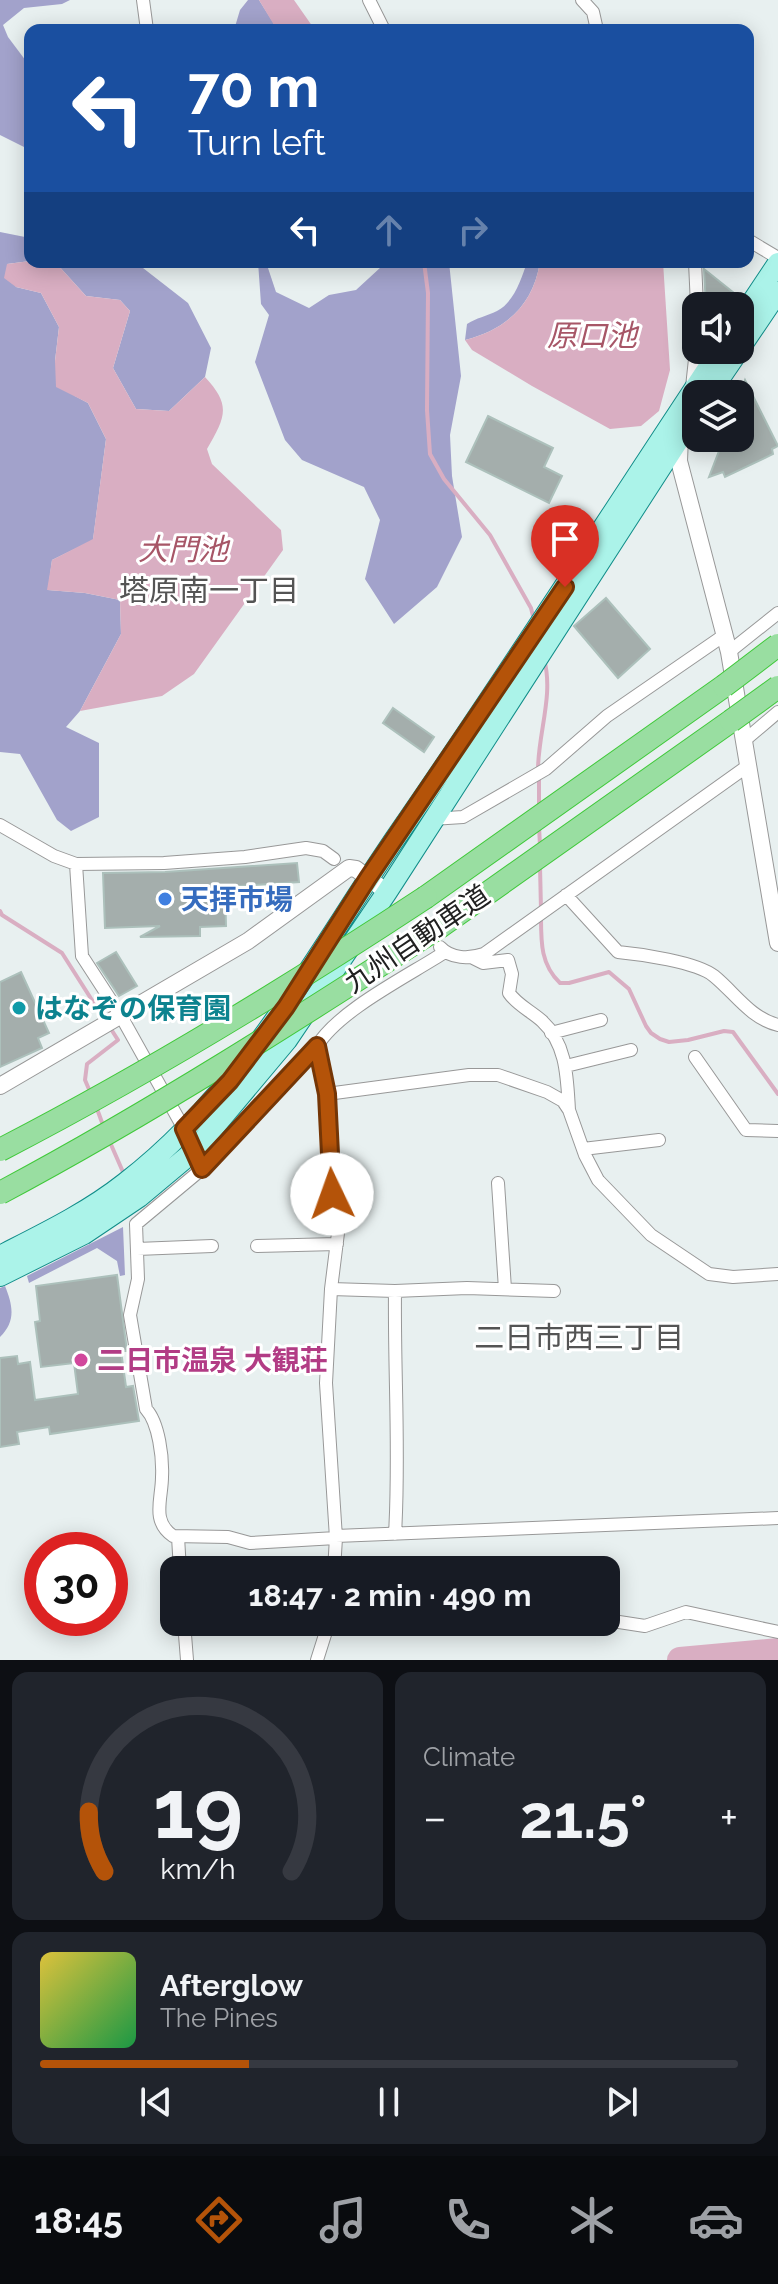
<!DOCTYPE html>
<html lang="en">
<head>
<meta charset="utf-8">
<style>
	:root { --surface:#171b24; --page:#20242c; --text:#f1f3f6; --muted:#9ea1a6; --line:#363941; --accent:#b45309 }
	body { margin:0; font-family:Raleway,"Noto Sans JP",sans-serif; background:var(--page); color:var(--text); height:100vh; display:flex; flex-direction:column; font-size:30px; white-space:nowrap }
	* { box-sizing:border-box; margin:0 }
	p { font-size:26px; color:var(--muted) }
	.icon { flex:none; width:44px; height:44px; fill:none; stroke:currentColor; stroke-width:2; stroke-linecap:round; stroke-linejoin:round }
	.map { position:relative; height:1660px; overflow:hidden }
	.side { display:flex; flex-direction:column; gap:12px; padding:12px; background:#0d0f14; flex:1 }
	.side>* { flex:none }
	.guide { position:absolute; left:24px; top:24px; width:730px; height:244px; border-radius:16px; box-shadow:0 4px 20px #0003; background:#1a4fa0; color:#fff; overflow:hidden }
	.buttons { position:absolute; left:682px; top:292px; display:grid; gap:16px }
	.buttons a { display:grid; place-items:center; width:72px; height:72px; border-radius:16px; background:var(--surface); box-shadow:0 4px 20px #0003; font-size:40px }
	.speed { position:absolute; left:24px; top:1532px; display:flex; gap:16px; font-size:40px; font-weight:700; text-align:center }
	.speed>* { display:grid; place-content:center; width:104px; height:104px; border-radius:50%; background:var(--surface); box-shadow:0 4px 20px #0003; line-height:1 }
	.speed .limit { border:12px solid #d22; background:#fff; color:#111 }
	.pin { position:absolute; display:grid; place-items:center; width:68px; height:68px; color:#fff; margin:-82px -34px; border-radius:50% 50% 50% 0; rotate:-45deg; box-shadow:0 0 8px #0007 }
	.pin .icon { rotate:45deg }
	.me { position:absolute; width:88px; margin:-44px; rotate:357deg; stroke-linejoin:round; filter:drop-shadow(0 0 6px #0008) }
	.turn { display:flex; align-items:center; gap:28px; height:168px; padding:0 32px; font-size:36px }
	.turn .icon { width:104px; height:104px; stroke-width:2.5 }
	.turn b { display:block; font-size:56px; line-height:68px }
	.lanes { display:flex; align-items:center; height:76px; padding:0 32px; background:#0003; justify-content:center; gap:40px; direction:ltr }
	.lanes .off { opacity:.35 }
	.big { font-size:60px; font-weight:700; line-height:1.1 }
	.side .widget { flex:1; display:flex; flex-direction:column; justify-content:center; gap:12px; min-width:0; padding:0 28px; border-radius:16px; background:var(--page) }
	.side .dial { align-items:center; gap:0 }
	.dial svg { height:208px; overflow:visible; fill:none; stroke:var(--line); stroke-width:7; stroke-linecap:round; text-anchor:middle }
	.dial text { fill:var(--text); stroke:none }
	.song { display:flex; align-items:center; gap:24px }
	.cover { width:96px; height:96px; border-radius:12px; background:linear-gradient(135deg,hsl(50 70% 55%),hsl(140 70% 35%)) }
	.played { height:8px; border-radius:4px; background:linear-gradient(90deg,var(--accent) 30%,var(--line) 30%) }
	.keys { display:flex; justify-content:space-around; direction:ltr }
	.heat { display:flex; justify-content:space-between; align-items:center; font-size:44px; direction:ltr }
	.side .tiles { flex:1; display:grid; gap:12px; grid-template-columns:1fr 1fr }
	.widget:last-child { grid-column:span 2 }
	.trip { position:absolute; left:160px; top:1556px; width:460px; height:80px; border-radius:16px; background:var(--surface); box-shadow:0 4px 20px #0003; font-weight:700; line-height:80px; text-align:center }
	.dock { display:flex; height:128px; justify-content:space-around; align-items:center; background:#090b0e; color:var(--muted) }
	.dock .icon { width:56px; height:56px }
	.dock .active { color:var(--accent) }
	.dock b { font-size:36px; color:var(--text) }
	.map>svg:first-child { display:block }
	.forest { fill:#a2a2cb }
	.water { fill:#d9aec2 }
	.lines { fill:none; stroke-linecap:round; stroke-linejoin:round }
	.stream { stroke:#d9aec2; stroke-width:4 }
	.river { stroke:#d9aec2; stroke-width:26 }
	.building { fill:#a4aeac; stroke:#acc0bb; stroke-width:2 }
	.minor-casing { stroke:#989898; stroke-width:14 }
	.tertiary-casing { stroke:#989898; stroke-width:18 }
	.primary-casing { stroke:#108d89; stroke-width:22 }
	.motorway-casing { stroke:#41c93b; stroke-width:24 }
	.minor { stroke:#fff; stroke-width:12 }
	.tertiary { stroke:#fff; stroke-width:16 }
	.primary { stroke:#abf3e9; stroke-width:20 }
	.motorway { stroke:#99dea1; stroke-width:22 }
	.motorway-bridge-casing { stroke:#41c93b; stroke-width:24; stroke-linecap:butt }
	.motorway-bridge { stroke:#99dea1; stroke-width:22 }
	.route-casing { stroke:#753606; stroke-width:20 }
	.route { stroke:#b45309; stroke-width:14 }
	.shop-dot { fill:#3f7fe0; stroke:#fff; stroke-width:3 }
	.culture-dot { fill:#0f9aa8; stroke:#fff; stroke-width:3 }
	.hotel-dot { fill:#d1479c; stroke:#fff; stroke-width:3 }
	.labels { text-anchor:middle; dominant-baseline:central; stroke-width:6; stroke-linejoin:round; paint-order:stroke }
	.shop-label { font-size:28px; font-weight:bold; fill:#366cbe; stroke:#fff; text-anchor:start }
	.street-label { font-size:28px; fill:#212121; stroke:#fff }
	.culture-label { font-size:28px; font-weight:bold; fill:#0d838f; stroke:#fff; text-anchor:start }
	.hotel-label { font-size:28px; font-weight:bold; fill:#b23c85; stroke:#fff; text-anchor:start }
	.water-label { font-size:30px; font-style:italic; fill:#a75667; stroke:#fff }
	.neighbourhood-label { font-size:30px; fill:#545454; stroke:#fff }
</style>
</head>
<body>
<div class="map">
<svg width="778" height="1660" viewBox="0 0 778 1660">
	<rect width="100%" height="100%" fill="#e8f0f0"/>
	<!-- forest -->
	<path class="forest" d="M 0,0 L 70,0 L 62,4 L 24,8 L 3,25 L 8,37 L 26,61 L 30,61 L 30,150 L 0,135 Z
		M 248,0 L 259,0 L 278,30 L 234,30 L 240,10 Z
		M 0,232 L 30,238 L 30,261 L 7,264 L 16,287 L 41,293 L 59,327 L 55,361 L 75,396 L 88,403 L 106,439 L 93,540 L 52,560 L 48,590 L 85,593 L 120,600 L 121,634 L 80,711 L 66,727 L 99,743 L 99,817 L 71,831 L 57,820 L 20,754 L 0,752 Z
		M 50,262 L 100,262 L 143,268 L 188,303 L 211,348 L 205,377 L 169,411 L 136,409 L 113,368 L 130,311 L 120,300 L 86,296 L 57,264 Z
		M 258,262 L 266,262 L 276,292 L 309,308 L 329,295 L 356,290 L 381,267 L 405,262 L 449,262 L 461,376 L 450,435 L 452,476 L 462,537 L 437,587 L 394,624 L 365,579 L 380,520 L 364,487 L 302,460 L 285,440 L 255,362 L 269,315 L 261,304 Z
		M 527,262 L 540,262 C 533,305 507,329 465,340 L 467,324 C 476,318 487,316 497,311 C 514,302 521,280 527,262 Z
		M 123,1227 L 125,1275 L 120,1276 L 117,1261 L 97,1248 L 29,1283 L 27,1276 Z
		M 5,1286 C 13,1306 16,1321 0,1337 L 0,1288 Z"/>
	<!-- water -->
	<path class="water" d="M 259,0 L 294,0 L 315,30 L 277,30 Z
		M 30,261 L 57,264 L 86,296 L 120,300 L 130,311 L 113,368 L 136,409 L 169,411 L 205,377 C 232,406 225,417 207,449 L 212,464 L 281,530 L 283,550 L 194,674 L 162,696 L 80,711 L 121,634 L 120,600 L 85,593 L 47,590 L 52,560 L 93,539 L 106,439 L 88,403 L 56,387 L 55,361 L 59,327 L 41,293 L 16,287 L 4,278 L 7,264 Z
		M 540,262 L 663,262 L 670,370 L 659,411 L 641,426 L 610,429 L 532,386 L 472,350 L 465,340 C 507,329 533,305 540,262 Z"/>
	<g class="lines">
		<!-- stream -->
		<path class="stream" d="M 424,262 L 428,293 L 427,410 L 430,454 L 444,479 L 490,535 L 531,608 L 534,620
			M 538,770 C 538,733 554,695 544,659
			M 539,778 L 539,806
			M 539,826 L 540,846
			M 540,866 L 541,910
			M 0,911 L 2,915 L 62,953 L 104,1019
			M 541,918 C 541,943 541,965 560,983 L 569,983 L 609,972 L 629,989 L 646,1026 L 651,1033 L 660,1039 L 669,1042 L 688,1040 L 724,1031 L 733,1032 L 778,1094
			M 91,1094 L 85,1080 L 87,1064 L 118,1040 L 109,1026
			M 96,1106 L 104,1128
			M 109,1140 L 123,1172"/>
		<!-- river -->
		<path class="river" d="M 680,1660 L 778,1651"/>
	</g>
	<!-- building -->
	<path class="building" d="M 704,269 L 739,297 L 734,306 L 706,306 Z
		M 745,380 L 778,446 L 772,449 L 773,454 L 725,477 L 723,472 L 709,477 L 724,438 L 740,438 L 740,394 Z
		M 488,416 L 553,448 L 544,467 L 562,476 L 549,503 L 466,462 Z
		M 606,598 L 650,649 L 618,678 L 574,626 Z
		M 393,708 L 434,737 L 424,752 L 383,723 Z
		M 297,863 L 299,882 L 225,887 L 226,926 L 200,927 L 200,936 L 140,937 L 160,926 L 105,928 L 103,873 L 165,872 Z
		M 116,952 L 137,986 L 119,996 L 97,963 Z
		M 21,972 L 49,1033 L 38,1038 L 42,1048 L 0,1067 L 0,982 Z
		M 117,1275 L 127,1351 L 121,1351 L 126,1387 L 133,1386 L 139,1421 L 50,1434 L 49,1427 L 17,1432 L 19,1444 L 0,1447 L 0,1358 L 17,1356 L 18,1364 L 30,1362 L 35,1400 L 78,1394 L 74,1363 L 41,1367 L 35,1322 L 40,1321 L 36,1286 Z"/>
	<g class="lines">
		<defs>
			<path id="minor" d="M 143,0 L 147,30
				M 369,0 L 384,30
				M 582,0 L 593,12 L 597,30
				M 748,240 L 778,258
				M 695,262 L 697,306
				M 692,387 L 696,350
				M 729,652 L 778,613
				M 745,740 L 778,712
				M 432,819 L 463,817 L 546,769 L 607,716 L 726,634
				M 0,825 L 54,856 L 76,864 L 164,863 L 245,857 L 306,848 L 323,851 L 334,859
				M 76,864 L 82,956 L 121,1016 L 184,1129 L 196,1155
				M 566,895 L 618,952 C 640,954 697,962 714,976 C 735,993 750,1018 778,1025
				M 440,947 C 451,959 469,959 484,954 L 749,765
				M 473,958 L 483,963 L 508,960 L 512,974 L 509,993 C 517,1005 531,1011 542,1021 C 567,1044 567,1078 569,1110
				M 551,1033 L 601,1020
				M 317,1046 L 327,1094 L 332,1194 L 338,1233 L 331,1289 L 326,1383 L 336,1538 L 334,1570
				M 695,1057 L 746,1130 L 778,1131
				M 566,1066 L 631,1050
				M 327,1094 L 469,1075 L 498,1075 L 547,1092 L 563,1101 L 569,1110 L 585,1155 L 598,1180 L 651,1235 L 709,1274 L 733,1277 L 778,1274
				M 583,1149 L 659,1140
				M 498,1183 L 505,1289
				M 257,1246 L 337,1244
				M 137,1249 L 212,1246
				M 331,1289 L 395,1291 L 467,1288 L 554,1291
				M 395,1534 C 400,1453 394,1372 395,1291
				M 336,1536 L 778,1518
				M 178,1537 L 180,1570
				M 336,1538 L 250,1543 L 228,1537 L 173,1536 C 151,1521 162,1499 162,1477 C 163,1458 159,1423 146,1409 L 130,1315 L 138,1279 L 136,1224 L 202,1169 L 317,1046 C 339,1010 408,976 445,952
				M 606,1620 L 645,1626 L 686,1612 L 778,1632
				M 184,1622 L 187,1660
				M 317,1660 L 329,1622"/>
			<path id="tertiary" d="M 680,437 L 679,461 L 729,652 L 778,943
				M 0,1086 L 248,941 L 349,868 L 356,869 L 387,892"/>
			<path id="primary" d="M 740,320 L 778,263
				M 740,348 L 778,292
				M 709,394 L 739,350
				M 0,1256 C 43,1234 87,1213 125,1183 C 245,1091 315,955 399,833 C 509,674 613,511 720,350
				M 0,1276 L 84,1234 L 139,1197 L 194,1151 L 287,1040 L 387,892 L 696,413"/>
			<path id="motorway" d="M 426,897 L 724,686
				M 441,926 L 731,721"/>
		</defs>
		<!-- minor casing -->
		<use href="#minor" class="minor-casing"/>
		<!-- tertiary casing -->
		<use href="#tertiary" class="tertiary-casing"/>
		<!-- primary casing -->
		<use href="#primary" class="primary-casing"/>
		<!-- motorway casing -->
		<use href="#motorway" class="motorway-casing"/>
		<!-- minor -->
		<use href="#minor" class="minor"/>
		<!-- tertiary -->
		<use href="#tertiary" class="tertiary"/>
		<!-- primary -->
		<use href="#primary" class="primary"/>
		<!-- motorway -->
		<use href="#motorway" class="motorway"/>
		<defs>
			<path id="motorway-bridge" d="M 724,686 L 778,645
				M 731,721 L 778,687
				M 0,1150 C 147,1074 288,988 426,897
				M 0,1193 C 152,1112 297,1019 441,926"/>
		</defs>
		<!-- motorway-bridge casing -->
		<use href="#motorway-bridge" class="motorway-bridge-casing"/>
		<!-- motorway-bridge -->
		<use href="#motorway-bridge" class="motorway-bridge"/>
	</g>
	<g class="lines">
		<defs>
			<path id="route" d="M 332,1194 L 327,1094 L 317,1046 L 202,1169 L 184,1129 L 230,1081 L 286,1007 L 368,878 L 565,587"/>
		</defs>
		<!-- route casing -->
		<use href="#route" class="route-casing"/>
		<!-- route -->
		<use href="#route" class="route"/>
	</g>
	<!-- markers -->
	<circle class="shop-dot" cx="165" cy="899" r="8"/>
	<circle class="culture-dot" cx="19" cy="1008" r="8"/>
	<circle class="hotel-dot" cx="81" cy="1360" r="8"/>
	<g class="labels">
		<!-- shop labels -->
		<g class="shop-label">
			<text x="181" y="899">天拝市場</text>
		</g>
		<!-- street labels -->
		<g class="street-label">
			<text transform="translate(417 939) rotate(-34)">九州自動車道</text>
		</g>
		<!-- culture labels -->
		<g class="culture-label">
			<text x="35" y="1008">はなぞの保育園</text>
		</g>
		<!-- hotel labels -->
		<g class="hotel-label">
			<text x="97" y="1360">二日市温泉 大観荘</text>
		</g>
		<!-- water labels -->
		<g class="water-label">
			<text x="592" y="335">原口池</text>
			<text x="183" y="549">大門池</text>
		</g>
		<!-- neighbourhood labels -->
		<g class="neighbourhood-label">
			<text x="209" y="590">塔原南一丁目</text>
			<text x="579" y="1337">二日市西三丁目</text>
		</g>
	</g>
</svg>
<div class="buttons">
<a><svg class="icon" aria-label="sound" viewBox="0 0 24 24"><path d="M4 9h4l5-4v14l-5-4H4zM17 9q2 3 0 6"/></svg></a>
<a><svg class="icon" aria-label="layers" viewBox="0 0 24 24"><path d="M12 4l9 5-9 5-9-5zM3 14l9 5 9-5"/></svg></a>
</div>
<div class="speed"><div class="limit">30</div></div>
<div class="pin" style="left:565px;top:587px;background:#d93025"><svg class="icon" aria-label="arrive" viewBox="0 0 24 24"><path d="M6 21V4h12l-3 4 3 4H6"/></svg></div>
<svg class="me" style="left:332px;top:1194px" viewBox="-20 -20 40 40"><circle r="19" fill="#fff"/><path d="M0-13L10 11 0 6-10 11z" fill="#b45309"/></svg>
<div class="trip">18:47 · 2 min · 490 m</div>
<div class="guide">
<div class="turn"><svg class="icon" aria-label="left" viewBox="0 0 24 24"><path d="M17 20v-9H6M10 6l-5 5 5 5"/></svg><div><b>70 m</b>Turn left</div></div>
<div class="lanes"><svg class="icon" aria-label="left" viewBox="0 0 24 24"><path d="M17 20v-9H6M10 6l-5 5 5 5"/></svg><svg class="icon off" aria-label="ahead" viewBox="0 0 24 24"><path d="M12 20V5M6 11l6-6 6 6"/></svg><svg class="icon off" aria-label="right" viewBox="0 0 24 24"><path d="M7 20v-9h11M14 6l5 5-5 5"/></svg></div>
</div>
</div>
<section class="side">
<div class="tiles">
<div class="widget dial"><svg viewBox="0 0 100 80">
<path d="M14 69A42 42 0 1 1 86 69"/>
<path d="M14 69A42 42 0 0 1 8 46" stroke="#b45309"/>
<text x="50" y="56" font-size="32" font-weight="700">19</text>
<text x="50" y="72" font-size="11">km/h</text>
</svg></div>
<div class="widget"><p>Climate</p>
<div class="heat"><a>−</a><b class="big">21.5°</b><a>+</a></div>
</div>
<div class="widget">
<div class="song"><i class="cover"></i><div><b>Afterglow</b><p>The Pines</p></div></div>
<div class="played"></div>
<div class="keys"><svg class="icon" aria-label="previous" viewBox="0 0 24 24"><path d="M18 5L8 12l10 7zM5 5v14"/></svg><svg class="icon" aria-label="pause" viewBox="0 0 24 24"><path d="M8 5v14M16 5v14"/></svg><svg class="icon" aria-label="next" viewBox="0 0 24 24"><path d="M6 5l10 7-10 7zM19 5v14"/></svg></div>
</div>
</div>
</section>
<nav class="dock">
<b>18:45</b>
<svg class="icon active" aria-label="directions" viewBox="0 0 24 24"><path d="M12 3l9 9-9 9-9-9zM9 14v-3h6M13 9l2 2-2 2"/></svg>
<svg class="icon" aria-label="music" viewBox="0 0 24 24"><path d="M9 18V5l10-2v13"/><circle cx="6" cy="18" r="3"/><circle cx="16" cy="16" r="3"/></svg>
<svg class="icon" aria-label="phone" viewBox="0 0 24 24"><path d="M5 4h4l2 5-3 2q2 4 5 5l2-3 5 2v4C11 20 4 13 5 4z"/></svg>
<svg class="icon" aria-label="climate" viewBox="0 0 24 24"><path d="M12 3v18M4 7l16 10M4 17L20 7"/></svg>
<svg class="icon" aria-label="car" viewBox="0 0 24 24"><path d="M5 17H2v-5l4-1 3-4h7l3 4 3 1v5h-3M9 17h6M6 11h13"/><circle cx="7" cy="17" r="2"/><circle cx="17" cy="17" r="2"/></svg>
</nav>
</body>
</html>
